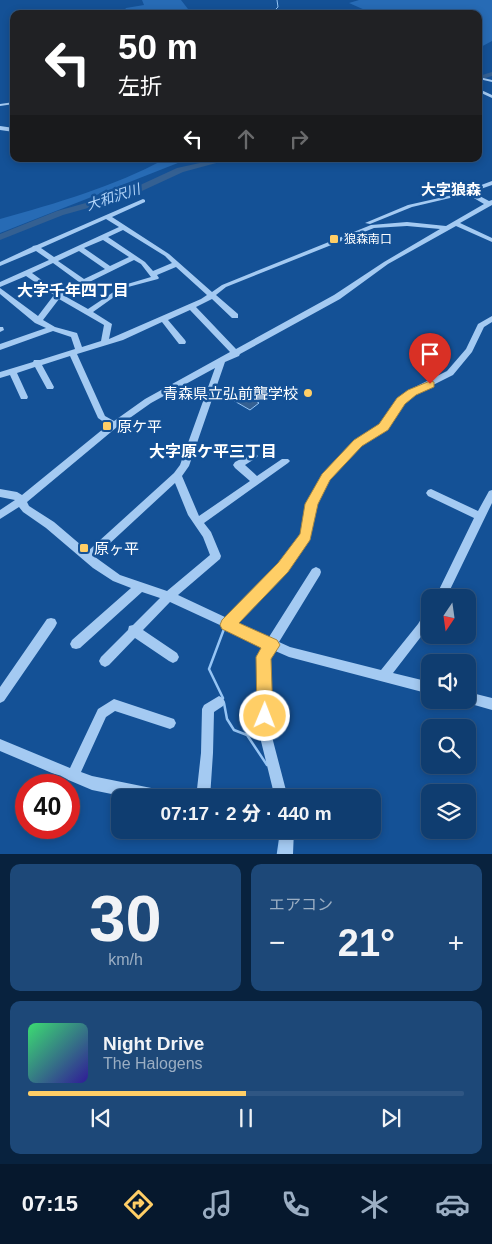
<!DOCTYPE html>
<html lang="ja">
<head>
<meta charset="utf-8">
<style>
	:root { --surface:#0f3d70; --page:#1d4878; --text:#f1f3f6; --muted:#9baec3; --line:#2f5683; --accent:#ffce66 }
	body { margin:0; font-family:Helvetica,"Noto Sans JP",sans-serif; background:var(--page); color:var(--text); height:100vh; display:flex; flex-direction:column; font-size:19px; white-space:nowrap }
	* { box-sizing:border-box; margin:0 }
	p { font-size:16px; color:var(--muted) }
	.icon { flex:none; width:28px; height:28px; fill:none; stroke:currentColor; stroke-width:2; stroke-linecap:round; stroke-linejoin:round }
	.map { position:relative; height:854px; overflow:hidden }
	.sheet { display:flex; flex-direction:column; gap:10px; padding:10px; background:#08223e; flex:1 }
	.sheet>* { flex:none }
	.top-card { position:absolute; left:10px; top:10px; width:472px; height:152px; border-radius:10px; box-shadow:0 2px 8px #0003,0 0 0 1px var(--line); background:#202124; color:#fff; overflow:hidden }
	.needle { width:32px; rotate:193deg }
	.tools { position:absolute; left:421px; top:589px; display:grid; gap:10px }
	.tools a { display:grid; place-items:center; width:55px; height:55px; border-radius:10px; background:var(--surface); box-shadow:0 2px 8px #0003,0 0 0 1px var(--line); font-size:25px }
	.speed { position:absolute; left:15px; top:774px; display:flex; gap:10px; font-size:25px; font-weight:700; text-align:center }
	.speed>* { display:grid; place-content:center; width:65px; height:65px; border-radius:50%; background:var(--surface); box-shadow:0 2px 8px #0003,0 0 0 1px var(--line); line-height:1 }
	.speed .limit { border:8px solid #d22; background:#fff; color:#111 }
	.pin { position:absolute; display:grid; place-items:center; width:42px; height:42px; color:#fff; margin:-51px -21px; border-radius:50% 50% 50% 0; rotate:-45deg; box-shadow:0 0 5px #0007 }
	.pin .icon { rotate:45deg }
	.me { position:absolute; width:55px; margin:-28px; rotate:1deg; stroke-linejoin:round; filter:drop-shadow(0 0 4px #0008) }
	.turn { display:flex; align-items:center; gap:18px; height:105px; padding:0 25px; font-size:22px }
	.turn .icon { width:65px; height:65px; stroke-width:2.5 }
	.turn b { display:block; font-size:35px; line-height:42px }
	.lanes { display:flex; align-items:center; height:48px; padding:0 25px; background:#0003; justify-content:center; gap:25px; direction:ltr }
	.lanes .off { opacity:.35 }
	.big { font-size:38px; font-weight:800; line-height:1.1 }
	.sheet .card { flex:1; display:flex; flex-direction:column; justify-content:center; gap:8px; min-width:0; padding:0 18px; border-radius:10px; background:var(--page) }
	.sheet .dial { align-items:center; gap:0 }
	.dial b { font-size:65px; line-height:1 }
	.song { display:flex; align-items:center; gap:15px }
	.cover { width:60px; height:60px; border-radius:8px; background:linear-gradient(135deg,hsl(140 70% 55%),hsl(250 70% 35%)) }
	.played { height:5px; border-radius:2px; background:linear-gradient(90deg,var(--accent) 50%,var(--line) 50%) }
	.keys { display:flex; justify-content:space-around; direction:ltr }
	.heat { display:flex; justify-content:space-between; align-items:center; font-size:28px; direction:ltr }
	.sheet .tiles { flex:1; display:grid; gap:10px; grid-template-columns:1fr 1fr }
	.card:last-child { grid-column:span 2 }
	.trip { position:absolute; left:111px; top:789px; width:270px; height:50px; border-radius:10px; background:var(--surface); box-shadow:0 2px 8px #0003,0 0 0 1px var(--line); font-weight:800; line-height:50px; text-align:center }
	.dock { display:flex; height:80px; justify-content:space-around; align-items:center; background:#06182d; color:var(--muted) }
	.dock .icon { width:35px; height:35px }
	.dock .on { color:var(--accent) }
	.dock b { font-size:22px; color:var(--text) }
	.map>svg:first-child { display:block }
	.green { fill:#276bb5 }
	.water { fill:#346092; stroke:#96c5f5 }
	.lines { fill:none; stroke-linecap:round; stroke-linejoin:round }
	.stream-far1 { stroke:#96c5f5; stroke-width:1 }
	.stream { stroke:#96c5f5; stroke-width:2.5 }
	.river { fill:#346092; fill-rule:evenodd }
	.minor { fill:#a4caf2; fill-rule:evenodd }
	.route { fill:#ffce66; stroke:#a68642 }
	.poi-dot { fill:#ffce66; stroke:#145196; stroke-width:2 }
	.labels { text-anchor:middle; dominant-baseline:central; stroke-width:5; stroke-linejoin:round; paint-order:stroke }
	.far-poi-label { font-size:12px; fill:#fff; stroke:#145196; text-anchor:start }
	.far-water-label { font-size:14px; font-style:italic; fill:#b1d4f9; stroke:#145196 }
	.far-quarter-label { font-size:15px; font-weight:bold; fill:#fff; stroke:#145196 }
	.poi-label { font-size:15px; fill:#fff; stroke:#145196; text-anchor:start }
	.neighbourhood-label { font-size:16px; font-weight:bold; fill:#fff; stroke:#145196 }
</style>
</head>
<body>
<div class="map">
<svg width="492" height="854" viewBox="0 0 492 854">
	<rect width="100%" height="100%" fill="#145196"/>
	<!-- green -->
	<path class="green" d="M 142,0 L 181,0 L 188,9 L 178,10 L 180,14 L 122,14 L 126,8 L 144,5 Z
		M 359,0 L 492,0 L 492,41 L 479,48 L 479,14 L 374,14 L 349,3 Z
		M 165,159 L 188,159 L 0,233 L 0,219 C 57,203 113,187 165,159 Z"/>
	<!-- water -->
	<path class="water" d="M 241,391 L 259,403 L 250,410 L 231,399 Z"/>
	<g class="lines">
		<!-- stream-far1 -->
		<path class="stream-far1" d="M 277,0 L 278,7 L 274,11 L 277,14"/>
		<!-- stream -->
		<path class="stream" d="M 223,698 L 209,669 L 224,629
			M 224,703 L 227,719 L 234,730 L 247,735 L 267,765
			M 278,854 L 280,840"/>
		<!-- river -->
		<path class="river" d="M 492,72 L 492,76 L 479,80 L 479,76 Z
			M 218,159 L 231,159 L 183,172 L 131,196 L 63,215 L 0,240 L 0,234 L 57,211 L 125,192 L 177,168 Z"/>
		<!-- minor -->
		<path class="minor" d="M 479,77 L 492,80 L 492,82 L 479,79 Z
			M 479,89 L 492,95 L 492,98 L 479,92 Z
			M 14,102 L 14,104 L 0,106 L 0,104 Z
			M 0,126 L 14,128 L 14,132 L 0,130 Z
			M 492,181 L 492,185 L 472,192 L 489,201 L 492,200 L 492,205 L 460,223 L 492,238 L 492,242 L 456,226 L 388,264 L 340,299 L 240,354 L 239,356 L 225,362 L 189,466 L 182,476 L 199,516 L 250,481 L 235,468 L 233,465 L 235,462 L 250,454 L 256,454 L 258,456 L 256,458 L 245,465 L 257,476 L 282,459 L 288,459 L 290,461 L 288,463 L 204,523 L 211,532 L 221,556 L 220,559 L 178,595 L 227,618 L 279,564 L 301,535 L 307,504 L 323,474 L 355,441 L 381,425 L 398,399 L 409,390 L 447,371 L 466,349 L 478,324 L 492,316 L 492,322 L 484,327 L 472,352 L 453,375 L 415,394 L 404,403 L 387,429 L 361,445 L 329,479 L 317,504 L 310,539 L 287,570 L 237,622 L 269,637 L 312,569 L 316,567 L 320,569 L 321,572 L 320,575 L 279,642 L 290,647 L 381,670 L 418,624 L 426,611 L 430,610 L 430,625 L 393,673 L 430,682 L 430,694 L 289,657 L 273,650 L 269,658 L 271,733 L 288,798 L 275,798 L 259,733 L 257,657 L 264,646 L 229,629 L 223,629 L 222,626 L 170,602 L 143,630 L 177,653 L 179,657 L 177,661 L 173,663 L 169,661 L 135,638 L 109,665 L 105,667 L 101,665 L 99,661 L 101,657 L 128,630 L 129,626 L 133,625 L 160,598 L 142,592 L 80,648 L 76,649 L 72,648 L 70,644 L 72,640 L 131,588 L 113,581 L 93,568 L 46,528 L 23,512 L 19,507 L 0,519 L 0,510 L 15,500 L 0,497 L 0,489 L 17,492 L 22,495 L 108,425 L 98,418 L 70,356 L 42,365 L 54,387 L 53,389 L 47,389 L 35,367 L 17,373 L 28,397 L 27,399 L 21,399 L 10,375 L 0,378 L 0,372 L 33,362 L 34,360 L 40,360 L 75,349 L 71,337 L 53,331 L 0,350 L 0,344 L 46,328 L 35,323 L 0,294 L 0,288 L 38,316 L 54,295 L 26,276 L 0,287 L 0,282 L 49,260 L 36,251 L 0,266 L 0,262 L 32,247 L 33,246 L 37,245 L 143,199 L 145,200 L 145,202 L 112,217 L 169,254 L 212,292 L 222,285 L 371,225 L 407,222 L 446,226 L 484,204 L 467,194 L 412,207 L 370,224 L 365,223 L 408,205 L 457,194 ZM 106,219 L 119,227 L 54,257 L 41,248 ZM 407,226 L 440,229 L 384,262 L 334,295 L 236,349 L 196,307 L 212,299 L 232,318 L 238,318 L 238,314 L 216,295 L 226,287 L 374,228 ZM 123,230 L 165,256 L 172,263 L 153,271 L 145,262 L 108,237 ZM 103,240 L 129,257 L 110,266 L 84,248 ZM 79,251 L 105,269 L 84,279 L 58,261 ZM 134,260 L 141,264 L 151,277 L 124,285 L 88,309 L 63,295 ZM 53,263 L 79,282 L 58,292 L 32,273 ZM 176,267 L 207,295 L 201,299 L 109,339 L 112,324 L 93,312 L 128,287 L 158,279 L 159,278 L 157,275 ZM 59,299 L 104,325 L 101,341 L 82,347 L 77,333 L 55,327 L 43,320 ZM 190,310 L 230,352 L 145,399 L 114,421 L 105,416 L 77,354 L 123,340 L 162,322 L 179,344 L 185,344 L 186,342 L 185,340 L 168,320 ZM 215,368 L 180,465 L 174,473 L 88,551 L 54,522 L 29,506 L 27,502 L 117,427 L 151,403 ZM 175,483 L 188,515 L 203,537 L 210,555 L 167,591 L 120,575 L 95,557 Z
			M 0,327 L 3,327 L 4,330 L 0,332 Z
			M 431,489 L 478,511 L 489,491 L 492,490 L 492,503 L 446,598 L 435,598 L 474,518 L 428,496 L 426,493 L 428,490 Z
			M 51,618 L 55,619 L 57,623 L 55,627 L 4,701 L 0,703 L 0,687 L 47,619 Z
			M 468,692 L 492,698 L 492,710 L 464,702 L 463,700 L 468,700 Z
			M 219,696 L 223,698 L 225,702 L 223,706 L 214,712 L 213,753 L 210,798 L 196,798 L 201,753 L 202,709 L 204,705 Z
			M 114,699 L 174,719 L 176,723 L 174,727 L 170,729 L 115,711 L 106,717 L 81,772 L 92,776 L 166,791 L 171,793 L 172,798 L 131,798 L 92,790 L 0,751 L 0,739 L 70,768 L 98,709 Z
			M 280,830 L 294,830 L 293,854 L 279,854 Z"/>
	</g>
	<!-- route -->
	<path class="route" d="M 430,381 L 434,382 L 434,387 L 416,395 L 405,404 L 388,430 L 362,446 L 330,480 L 318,504 L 310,540 L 288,572 L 239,623 L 277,640 L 280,645 L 271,659 L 273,716 L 270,721 L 265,723 L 259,721 L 257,716 L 256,657 L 261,648 L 222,629 L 220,625 L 222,620 L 278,563 L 300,534 L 305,504 L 322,474 L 354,440 L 379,424 L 397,398 L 408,390 Z"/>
	<!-- markers -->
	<g class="poi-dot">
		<rect x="329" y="234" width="10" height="10" rx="2.5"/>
		<circle cx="308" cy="393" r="5"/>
		<rect x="102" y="421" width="10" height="10" rx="2.5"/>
		<rect x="79" y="543" width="10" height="10" rx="2.5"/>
	</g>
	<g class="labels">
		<!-- far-poi labels -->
		<g class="far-poi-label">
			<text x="344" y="239">狼森南口</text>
		</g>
		<!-- far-water labels -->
		<g class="far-water-label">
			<text transform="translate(113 197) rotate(-18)">大和沢川</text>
		</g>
		<!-- far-quarter labels -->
		<g class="far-quarter-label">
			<text x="451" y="189">大字狼森</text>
		</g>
		<!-- poi labels -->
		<g class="poi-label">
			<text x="298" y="393" text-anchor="end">青森県立弘前聾学校</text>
			<text x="117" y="426">原ケ平</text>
			<text x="94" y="548">原ヶ平</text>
		</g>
		<!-- neighbourhood labels -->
		<g class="neighbourhood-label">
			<text x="73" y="290">大字千年四丁目</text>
			<text x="213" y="451">大字原ケ平三丁目</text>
		</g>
	</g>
</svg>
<div class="tools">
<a><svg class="needle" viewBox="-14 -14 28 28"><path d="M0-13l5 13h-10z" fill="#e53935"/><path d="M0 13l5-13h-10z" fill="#9baec3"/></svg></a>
<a><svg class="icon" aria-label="sound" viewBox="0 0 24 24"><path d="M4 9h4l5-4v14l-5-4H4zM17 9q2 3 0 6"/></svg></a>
<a><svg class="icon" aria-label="search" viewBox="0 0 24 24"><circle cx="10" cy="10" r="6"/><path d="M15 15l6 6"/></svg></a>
<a><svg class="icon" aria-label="layers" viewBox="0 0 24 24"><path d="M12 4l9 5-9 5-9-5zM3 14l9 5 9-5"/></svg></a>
</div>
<div class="speed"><div class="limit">40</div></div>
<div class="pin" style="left:430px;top:384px;background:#d93025"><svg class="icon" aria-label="arrive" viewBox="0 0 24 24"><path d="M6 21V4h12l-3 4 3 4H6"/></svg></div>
<svg class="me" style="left:265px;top:716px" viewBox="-20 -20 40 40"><circle r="17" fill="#ffce66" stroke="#fff" stroke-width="3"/><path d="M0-11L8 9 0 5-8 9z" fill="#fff"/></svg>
<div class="trip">07:17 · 2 分 · 440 m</div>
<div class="top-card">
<div class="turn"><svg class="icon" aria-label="left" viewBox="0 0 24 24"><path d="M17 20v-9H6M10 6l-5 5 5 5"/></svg><div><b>50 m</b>左折</div></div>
<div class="lanes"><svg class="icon" aria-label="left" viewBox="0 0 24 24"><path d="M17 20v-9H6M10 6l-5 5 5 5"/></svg><svg class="icon off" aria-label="ahead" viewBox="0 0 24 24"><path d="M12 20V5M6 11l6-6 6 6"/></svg><svg class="icon off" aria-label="right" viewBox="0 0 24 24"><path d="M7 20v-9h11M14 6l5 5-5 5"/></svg></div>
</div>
</div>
<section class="sheet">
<div class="tiles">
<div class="card dial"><b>30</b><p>km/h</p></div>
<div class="card"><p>エアコン</p>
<div class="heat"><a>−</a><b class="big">21°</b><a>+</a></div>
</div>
<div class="card">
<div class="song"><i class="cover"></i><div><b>Night Drive</b><p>The Halogens</p></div></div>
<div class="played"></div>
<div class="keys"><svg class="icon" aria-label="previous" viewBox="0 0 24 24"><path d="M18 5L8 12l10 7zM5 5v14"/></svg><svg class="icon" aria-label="pause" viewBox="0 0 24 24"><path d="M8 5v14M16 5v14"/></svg><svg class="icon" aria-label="next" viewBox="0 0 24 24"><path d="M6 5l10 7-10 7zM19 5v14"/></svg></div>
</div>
</div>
</section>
<nav class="dock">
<b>07:15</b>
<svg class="icon on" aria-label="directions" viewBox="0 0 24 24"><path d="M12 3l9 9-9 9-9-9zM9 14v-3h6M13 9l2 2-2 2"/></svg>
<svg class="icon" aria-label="music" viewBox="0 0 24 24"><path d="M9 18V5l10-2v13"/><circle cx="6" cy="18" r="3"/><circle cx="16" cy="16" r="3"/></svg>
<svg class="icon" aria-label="phone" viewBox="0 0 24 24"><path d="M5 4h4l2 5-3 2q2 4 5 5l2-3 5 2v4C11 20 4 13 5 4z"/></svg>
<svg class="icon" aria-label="climate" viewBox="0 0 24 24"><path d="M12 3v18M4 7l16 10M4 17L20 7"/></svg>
<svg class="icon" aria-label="car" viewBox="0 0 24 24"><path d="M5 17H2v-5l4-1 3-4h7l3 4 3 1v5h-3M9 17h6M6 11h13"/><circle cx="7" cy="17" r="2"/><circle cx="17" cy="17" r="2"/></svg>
</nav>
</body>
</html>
